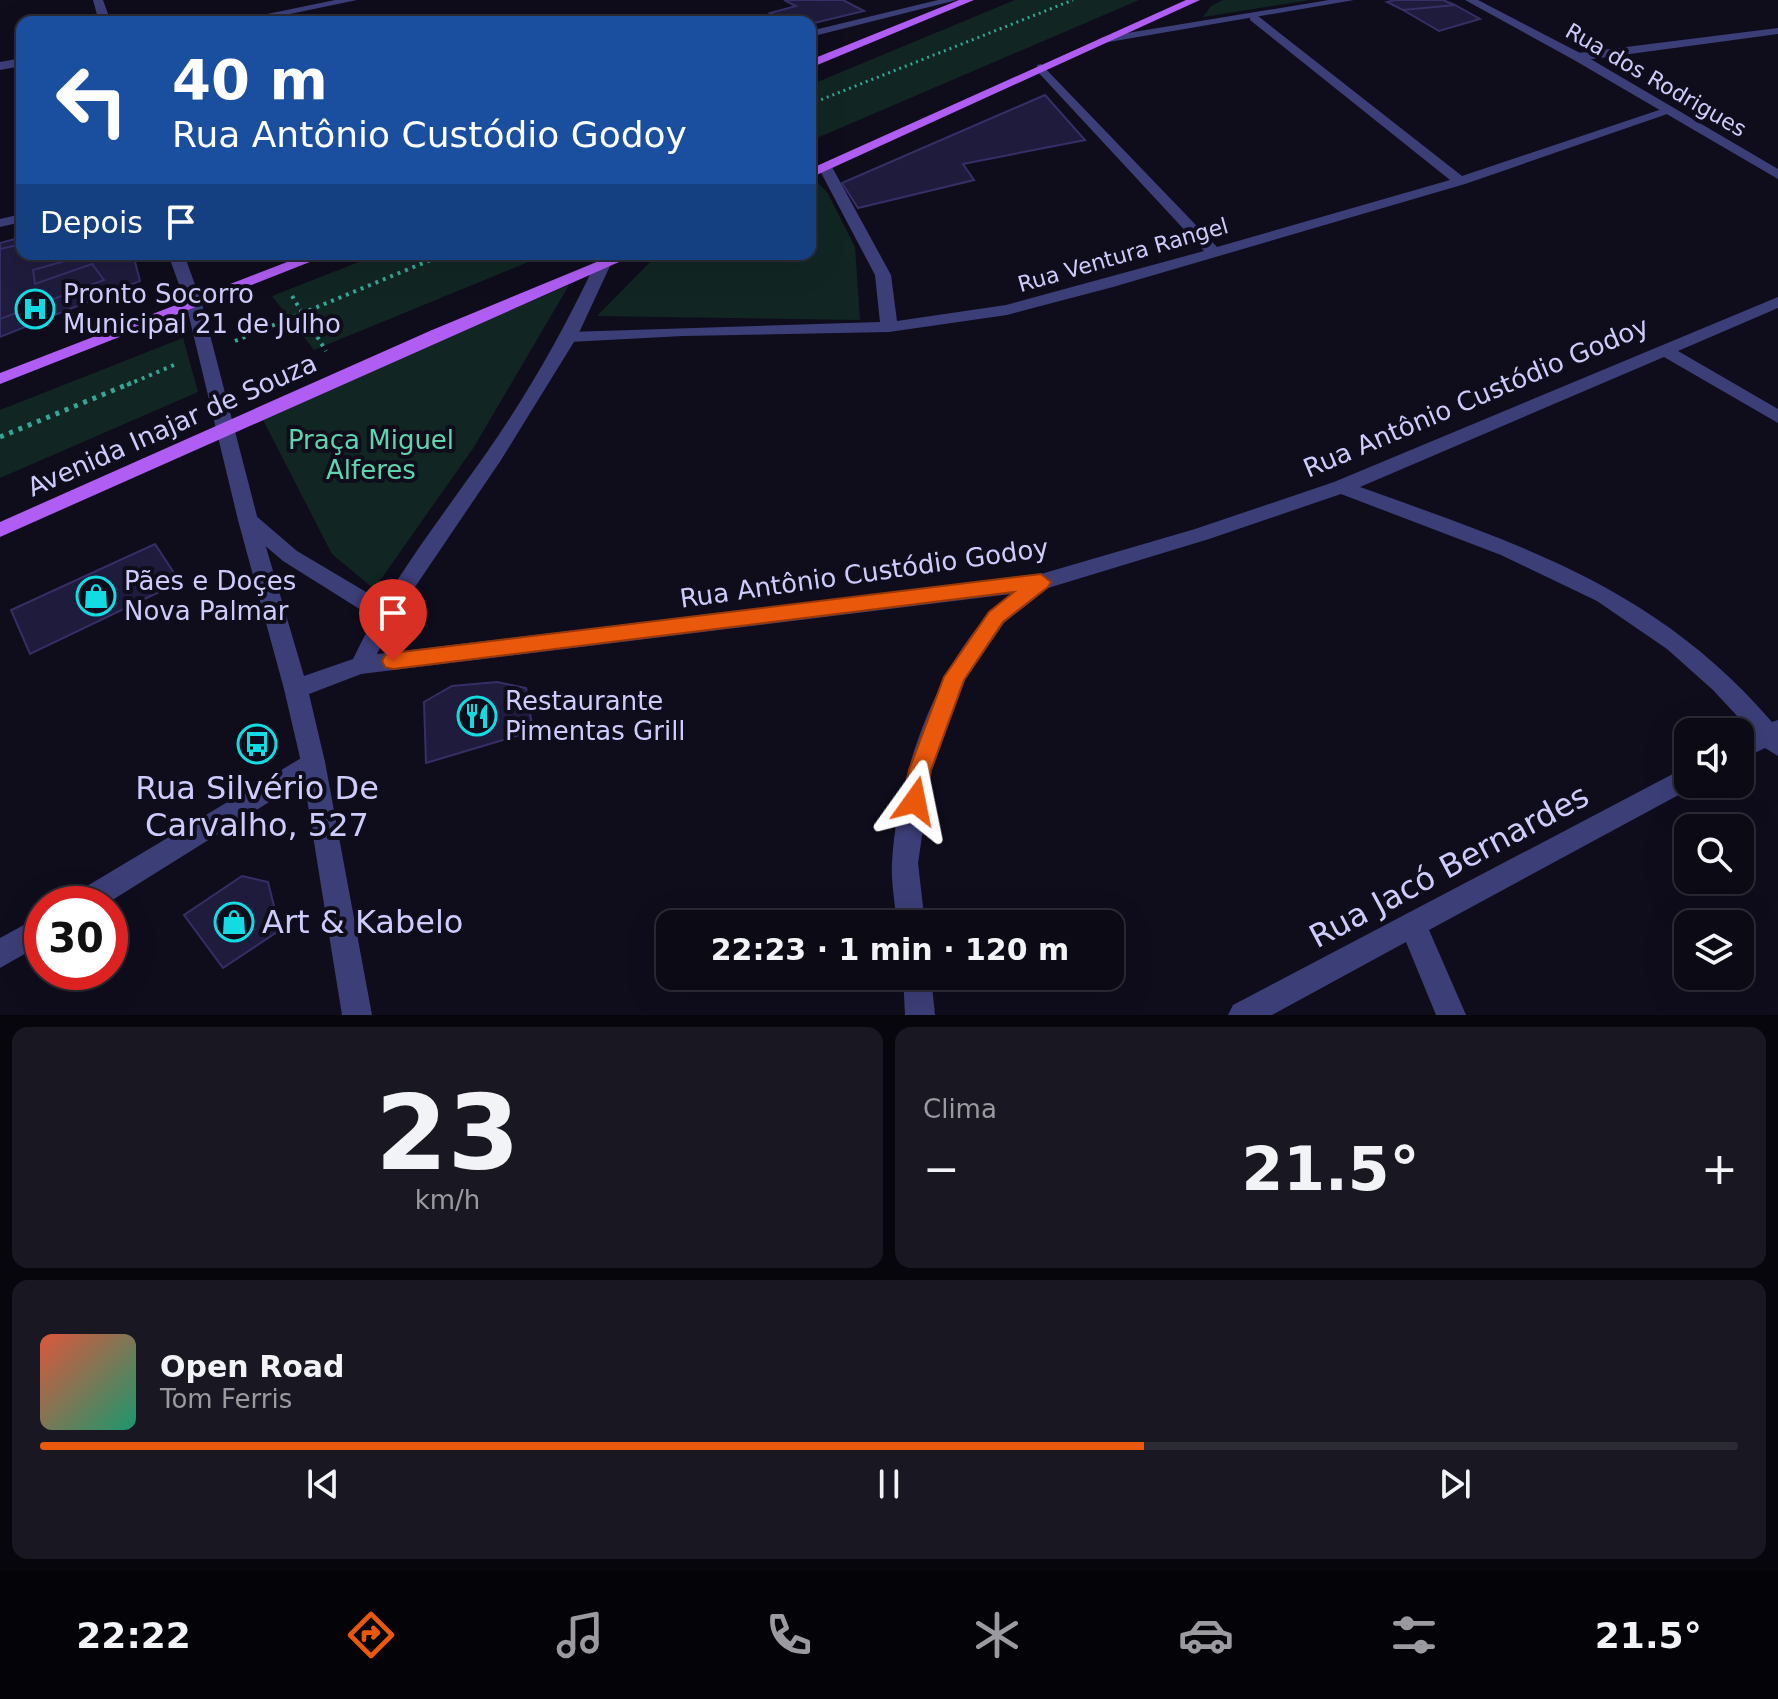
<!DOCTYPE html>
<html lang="pt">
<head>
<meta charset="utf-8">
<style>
	:root { --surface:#0b0a15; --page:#191822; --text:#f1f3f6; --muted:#9a9aa0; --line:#2b2b34; --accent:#ea580c }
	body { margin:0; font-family:"DejaVu Sans",sans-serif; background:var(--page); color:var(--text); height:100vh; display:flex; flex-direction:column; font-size:30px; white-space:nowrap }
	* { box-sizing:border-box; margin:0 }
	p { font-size:26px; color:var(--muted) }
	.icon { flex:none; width:44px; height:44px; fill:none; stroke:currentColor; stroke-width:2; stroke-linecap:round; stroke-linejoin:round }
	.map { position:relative; height:1015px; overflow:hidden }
	.sheet { display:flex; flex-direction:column; gap:12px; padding:12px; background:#06060c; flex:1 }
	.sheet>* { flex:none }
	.top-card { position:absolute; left:16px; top:16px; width:800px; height:244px; border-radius:16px; box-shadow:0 8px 32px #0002,0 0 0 2px var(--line); background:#1a4fa0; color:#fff; overflow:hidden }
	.tools { position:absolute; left:1674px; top:718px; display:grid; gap:16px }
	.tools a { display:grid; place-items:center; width:80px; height:80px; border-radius:16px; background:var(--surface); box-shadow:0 8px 32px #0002,0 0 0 2px var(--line); font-size:40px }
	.speed { position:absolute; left:24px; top:886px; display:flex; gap:16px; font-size:40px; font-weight:700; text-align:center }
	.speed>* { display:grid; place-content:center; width:104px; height:104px; border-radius:50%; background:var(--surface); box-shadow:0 8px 32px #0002,0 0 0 2px var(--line); line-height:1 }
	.speed .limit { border:12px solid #d22; background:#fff; color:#111 }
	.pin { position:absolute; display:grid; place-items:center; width:68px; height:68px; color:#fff; margin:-82px -34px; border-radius:50% 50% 50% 0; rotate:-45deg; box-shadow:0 0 8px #0007 }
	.pin .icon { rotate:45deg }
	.me { position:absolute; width:88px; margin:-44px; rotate:12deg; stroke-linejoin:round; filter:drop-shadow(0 0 6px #0008) }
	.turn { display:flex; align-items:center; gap:28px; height:168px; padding:0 24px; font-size:36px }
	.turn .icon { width:104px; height:104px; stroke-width:2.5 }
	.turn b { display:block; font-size:56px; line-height:68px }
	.then { display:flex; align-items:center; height:76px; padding:0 24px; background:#0003; gap:16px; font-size:30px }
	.big { font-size:60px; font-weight:700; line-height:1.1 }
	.sheet .widget { flex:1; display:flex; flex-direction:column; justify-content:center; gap:12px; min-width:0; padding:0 28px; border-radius:16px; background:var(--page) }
	.sheet .dial { align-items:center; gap:0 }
	.dial b { font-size:104px; line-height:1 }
	.song { display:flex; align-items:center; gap:24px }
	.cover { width:96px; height:96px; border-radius:12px; background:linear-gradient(135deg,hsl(10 70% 55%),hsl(160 70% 35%)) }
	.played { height:8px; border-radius:4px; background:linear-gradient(90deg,var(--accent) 65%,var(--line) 65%) }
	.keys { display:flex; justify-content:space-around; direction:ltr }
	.heat { display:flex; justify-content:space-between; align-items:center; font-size:44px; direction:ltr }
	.sheet .tiles { flex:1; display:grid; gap:12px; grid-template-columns:1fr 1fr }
	.widget:last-child { grid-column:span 2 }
	.trip { position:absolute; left:656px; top:910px; width:468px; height:80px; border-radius:16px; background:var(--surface); box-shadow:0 8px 32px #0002,0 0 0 2px var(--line); font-weight:700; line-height:80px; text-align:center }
	.dock { display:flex; height:128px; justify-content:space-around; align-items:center; background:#040408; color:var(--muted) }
	.dock .icon { width:56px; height:56px }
	.dock .selected { color:var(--accent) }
	.dock b { font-size:36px; color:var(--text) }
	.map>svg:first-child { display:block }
	.green { fill:#112623 }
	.building { fill:#1f1b3c; stroke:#352f66; stroke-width:2 }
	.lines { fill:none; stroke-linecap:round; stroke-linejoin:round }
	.path-far2 { stroke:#36a596; stroke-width:3; stroke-dasharray:2 4; stroke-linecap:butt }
	.path-far1 { stroke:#36a596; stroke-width:4; stroke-dasharray:3 5; stroke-linecap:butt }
	.path { stroke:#36a596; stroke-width:5; stroke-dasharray:4 6; stroke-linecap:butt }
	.minor { fill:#3c3e78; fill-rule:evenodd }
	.tertiary { fill:#3c3e78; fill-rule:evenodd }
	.primary { fill:#af5df2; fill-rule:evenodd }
	.route { fill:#ea580c; stroke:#983908; stroke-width:2 }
	.labels { text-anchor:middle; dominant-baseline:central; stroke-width:8; stroke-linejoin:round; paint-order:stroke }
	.far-street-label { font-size:22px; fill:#ceccfb; stroke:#0f0d1c }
	.poi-label { font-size:26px; fill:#ceccfb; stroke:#0f0d1c; text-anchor:start }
	.street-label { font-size:26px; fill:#ceccfb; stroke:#0f0d1c }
	.park-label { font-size:26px; fill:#60d4ae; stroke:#0f0d1c }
	.near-poi-label { font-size:32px; fill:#ceccfb; stroke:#0f0d1c }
	.near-street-label { font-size:32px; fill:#ceccfb; stroke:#0f0d1c }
</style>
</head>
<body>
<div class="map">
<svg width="1778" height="1015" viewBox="0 0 1778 1015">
	<rect width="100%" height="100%" fill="#0f0d1c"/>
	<!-- green -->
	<path class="green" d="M 1015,0 L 1139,0 L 810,141 L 810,85 Z
		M 1223,0 L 1310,0 L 1203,17 L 1211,6 Z
		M 813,178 L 827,192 L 855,247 L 860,320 L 597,316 L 658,254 L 810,254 L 810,179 Z
		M 379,254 L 548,254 L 314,350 L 272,296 Z
		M 569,285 L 474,447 L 374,589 L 332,554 L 261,416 Z
		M 183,338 L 198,392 L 0,478 L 0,410 Z"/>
	<!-- building -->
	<path class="building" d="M 784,0 L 843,0 L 864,11 L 810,24 L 785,22 L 770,13 L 796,6 Z
		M 1395,0 L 1443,0 L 1455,5 L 1403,10 L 1387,2 Z
		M 1455,5 L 1480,19 L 1439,31 L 1403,10 Z
		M 1045,95 L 1085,140 L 963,164 L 974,180 L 858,208 L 842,183 Z
		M 22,237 L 22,254 L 133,254 L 140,281 L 0,337 L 0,243 Z
		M 22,244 L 22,254 L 90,254 L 33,270 L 35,284 L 92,264 L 104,280 L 0,319 L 0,249 Z
		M 155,544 L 180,582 L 30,654 L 11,610 Z
		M 497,682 L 526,688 L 533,731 L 426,763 L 424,702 L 452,686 Z
		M 242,876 L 268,882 L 280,930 L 223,968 L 184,915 Z"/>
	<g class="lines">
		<!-- path-far2 -->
		<path class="path-far2" d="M 810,104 L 1073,0"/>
		<!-- path-far1 -->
		<path class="path-far1" d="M 292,296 L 326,351
			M 235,341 L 445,254
			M 127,385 L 174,365"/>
		<!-- path -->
		<path class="path" d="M 0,437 L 131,383"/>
		<!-- minor -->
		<path class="minor" d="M 93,0 L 103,0 L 111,22 L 99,22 Z
			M 335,0 L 357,0 L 252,22 L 228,22 Z
			M 1250,16 L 1258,16 L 1462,176 L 1665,108 L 1676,111 L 1465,184 L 1113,287 L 1007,315 L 889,332 L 683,336 L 569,342 L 561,337 L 569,332 L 880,322 L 875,275 L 818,167 L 825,163 L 832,167 L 891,275 L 897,321 L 1006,305 L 1204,251 L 1037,71 L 1037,65 L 1041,64 L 1217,247 L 1450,180 L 1250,20 Z
			M 1778,28 L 1778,34 L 1578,61 L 1572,57 L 1578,53 Z
			M 22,58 L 22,66 L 0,70 L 0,62 Z
			M 22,214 L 22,222 L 0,227 L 0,219 Z
			M 1778,297 L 1778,308 L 1678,351 L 1778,409 L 1778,423 L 1664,357 L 1360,487 C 1521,545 1656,587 1772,722 L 1778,720 L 1778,756 L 1765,748 L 1740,760 L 1740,738 L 1752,732 L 1713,690 L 1667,649 L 1597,601 L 1501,555 L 1341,494 L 1209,539 L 1048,588 L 1004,623 L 965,680 L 932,770 L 918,863 L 925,924 L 897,924 C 895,904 891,882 892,863 C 896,777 942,646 1011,594 L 361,674 L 353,671 L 350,665 L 353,659 L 361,656 L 1041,574 L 1195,529 L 1334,482 Z
			M 248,513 L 255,515 L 297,551 L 393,608 L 396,614 L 393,620 L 385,622 L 377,620 L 283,561 L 241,525 L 238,520 L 241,515 Z
			M 313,751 L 322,755 L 325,762 L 322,769 L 106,904 L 68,904 L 72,895 Z
			M 1688,766 L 1688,784 L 1697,785 L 1429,930 L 1466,1015 L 1436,1015 L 1406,942 L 1272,1015 L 1228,1015 L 1233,1005 Z
			M 42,915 L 42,944 L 0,968 L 0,938 Z
			M 903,976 L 931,976 L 935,1015 L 905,1015 Z"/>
		<!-- tertiary -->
		<path class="tertiary" d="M 938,0 L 957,0 L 810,37 L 810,31 Z
			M 1329,0 L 1354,0 L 1103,43 L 1097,40 L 1103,37 Z
			M 1465,0 L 1478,0 L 1582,54 L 1778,169 L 1778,179 L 1574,60 Z
			M 168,254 L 184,254 L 202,304 L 258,520 L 304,676 L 353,659 C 388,585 438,522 485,455 C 527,395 563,332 594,266 L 602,261 L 610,266 L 577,337 L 501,460 L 394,618 L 369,671 L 309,694 L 325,762 L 372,1015 L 342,1015 L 301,762 L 284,689 L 238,520 L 186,304 Z"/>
		<!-- primary -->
		<path class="primary" d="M 959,0 L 974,0 L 810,68 L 810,60 Z
			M 1186,0 L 1200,0 L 810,178 L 810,169 Z
			M 308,254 L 330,254 L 0,384 L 0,373 Z
			M 616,254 L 637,254 L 0,537 L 0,522 L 432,330 Z"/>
	</g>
	<!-- route -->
	<path class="route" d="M 1041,574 L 1051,582 L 1048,587 L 1003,622 L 964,680 L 931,770 L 923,808 L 915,811 L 907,808 L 903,801 L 909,770 L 944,677 L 989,612 L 1014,592 L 393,669 L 385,667 L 382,661 L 385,655 L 393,653 Z"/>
	<!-- icons -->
	<defs>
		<symbol id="hospital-ring" viewBox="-11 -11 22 22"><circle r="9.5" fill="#0f0d1c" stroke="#12dce1" stroke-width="1.5"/><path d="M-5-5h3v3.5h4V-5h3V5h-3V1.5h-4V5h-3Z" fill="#12dce1"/></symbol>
		<symbol id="shop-ring" viewBox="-11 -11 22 22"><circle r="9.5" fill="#0f0d1c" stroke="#12dce1" stroke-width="1.5"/><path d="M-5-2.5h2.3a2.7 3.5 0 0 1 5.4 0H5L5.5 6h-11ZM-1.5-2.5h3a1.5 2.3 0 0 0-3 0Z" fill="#12dce1"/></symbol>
		<symbol id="restaurant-ring" viewBox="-11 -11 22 22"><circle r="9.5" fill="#0f0d1c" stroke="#12dce1" stroke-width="1.5"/><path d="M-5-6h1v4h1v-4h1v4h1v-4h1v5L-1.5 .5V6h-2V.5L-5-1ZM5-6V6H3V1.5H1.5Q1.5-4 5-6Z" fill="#12dce1"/></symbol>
		<symbol id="bus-ring" viewBox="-11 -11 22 22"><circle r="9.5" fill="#0f0d1c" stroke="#12dce1" stroke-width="1.5"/><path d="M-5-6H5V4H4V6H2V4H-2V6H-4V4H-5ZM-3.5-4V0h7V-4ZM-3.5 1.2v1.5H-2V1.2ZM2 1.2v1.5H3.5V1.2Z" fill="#12dce1"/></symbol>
	</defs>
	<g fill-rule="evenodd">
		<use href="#hospital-ring" x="13" y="287" width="44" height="44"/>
		<use href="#shop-ring" x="74" y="574" width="44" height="44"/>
		<use href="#restaurant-ring" x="455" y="694" width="44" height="44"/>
		<use href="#bus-ring" x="235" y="722" width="44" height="44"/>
		<use href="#shop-ring" x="212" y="900" width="44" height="44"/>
	</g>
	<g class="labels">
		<!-- far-street labels -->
		<g class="far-street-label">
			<text transform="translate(1656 80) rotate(30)">Rua dos Rodrigues</text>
			<text transform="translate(1123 255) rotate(-16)">Rua Ventura Rangel</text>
		</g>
		<!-- poi labels -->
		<g class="poi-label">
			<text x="63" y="294">Pronto Socorro<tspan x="63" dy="30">Municipal 21 de Julho</tspan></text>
			<text x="124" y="581">Pães e Doçes<tspan x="124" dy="30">Nova Palmar</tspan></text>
			<text x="505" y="701">Restaurante<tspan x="505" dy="30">Pimentas Grill</tspan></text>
		</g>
		<!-- street labels -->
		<g class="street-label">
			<text transform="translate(1476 397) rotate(-23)">Rua Antônio Custódio Godoy</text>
			<text transform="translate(172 425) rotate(-24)">Avenida Inajar de Souza</text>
			<text transform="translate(864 573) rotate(-8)">Rua Antônio Custódio Godoy</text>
		</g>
		<!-- park labels -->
		<g class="park-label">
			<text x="371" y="440">Praça Miguel<tspan x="371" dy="30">Alferes</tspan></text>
		</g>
		<!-- near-poi labels -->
		<g class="near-poi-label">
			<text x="257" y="788">Rua Silvério De<tspan x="257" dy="37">Carvalho, 527</tspan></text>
			<text x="262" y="922" text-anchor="start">Art &amp; Kabelo</text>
		</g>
		<!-- near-street labels -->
		<g class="near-street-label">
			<text transform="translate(1449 866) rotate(-28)">Rua Jacó Bernardes</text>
		</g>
	</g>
</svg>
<div class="tools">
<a><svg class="icon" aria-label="sound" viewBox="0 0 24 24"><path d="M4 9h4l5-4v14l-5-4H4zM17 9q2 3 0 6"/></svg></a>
<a><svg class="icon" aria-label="search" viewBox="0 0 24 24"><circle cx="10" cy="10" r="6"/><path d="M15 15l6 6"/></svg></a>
<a><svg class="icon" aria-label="layers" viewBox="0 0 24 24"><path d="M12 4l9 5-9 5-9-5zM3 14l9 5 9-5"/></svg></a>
</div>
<div class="speed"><div class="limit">30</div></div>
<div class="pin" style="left:393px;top:661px;background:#d93025"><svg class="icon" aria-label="arrive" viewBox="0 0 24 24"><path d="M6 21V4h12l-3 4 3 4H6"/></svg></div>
<svg class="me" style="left:915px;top:801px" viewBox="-20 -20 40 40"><path d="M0-17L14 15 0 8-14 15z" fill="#ea580c" stroke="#fff" stroke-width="4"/></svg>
<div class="trip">22:23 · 1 min · 120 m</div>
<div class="top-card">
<div class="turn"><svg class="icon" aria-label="left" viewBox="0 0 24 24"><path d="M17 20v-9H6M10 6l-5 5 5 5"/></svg><div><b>40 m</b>Rua Antônio Custódio Godoy</div></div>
<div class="then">Depois<svg class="icon" aria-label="arrive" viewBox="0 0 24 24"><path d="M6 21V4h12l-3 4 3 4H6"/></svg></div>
</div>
</div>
<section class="sheet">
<div class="tiles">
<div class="widget dial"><b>23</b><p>km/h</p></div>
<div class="widget"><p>Clima</p>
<div class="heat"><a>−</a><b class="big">21.5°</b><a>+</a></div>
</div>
<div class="widget">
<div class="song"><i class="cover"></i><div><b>Open Road</b><p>Tom Ferris</p></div></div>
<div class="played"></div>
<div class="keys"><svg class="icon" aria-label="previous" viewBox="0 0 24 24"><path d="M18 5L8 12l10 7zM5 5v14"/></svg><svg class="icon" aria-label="pause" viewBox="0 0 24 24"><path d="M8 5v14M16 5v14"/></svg><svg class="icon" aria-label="next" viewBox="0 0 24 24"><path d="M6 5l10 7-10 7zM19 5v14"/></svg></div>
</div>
</div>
</section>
<nav class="dock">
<b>22:22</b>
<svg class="icon selected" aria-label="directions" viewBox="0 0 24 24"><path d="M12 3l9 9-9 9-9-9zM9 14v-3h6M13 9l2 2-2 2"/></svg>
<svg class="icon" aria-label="music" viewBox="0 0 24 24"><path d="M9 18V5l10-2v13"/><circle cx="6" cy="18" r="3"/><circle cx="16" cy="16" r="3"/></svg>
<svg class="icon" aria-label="phone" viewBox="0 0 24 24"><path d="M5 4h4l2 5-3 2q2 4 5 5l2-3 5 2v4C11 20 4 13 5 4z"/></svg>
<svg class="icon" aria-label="climate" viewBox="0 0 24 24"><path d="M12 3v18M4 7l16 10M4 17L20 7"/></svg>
<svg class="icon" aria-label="car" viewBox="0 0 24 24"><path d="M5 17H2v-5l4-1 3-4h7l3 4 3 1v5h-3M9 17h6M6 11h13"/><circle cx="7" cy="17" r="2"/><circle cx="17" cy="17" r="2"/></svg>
<svg class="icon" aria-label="filters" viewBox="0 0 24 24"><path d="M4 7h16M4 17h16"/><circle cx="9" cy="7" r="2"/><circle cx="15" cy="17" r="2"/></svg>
<b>21.5°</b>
</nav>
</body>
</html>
